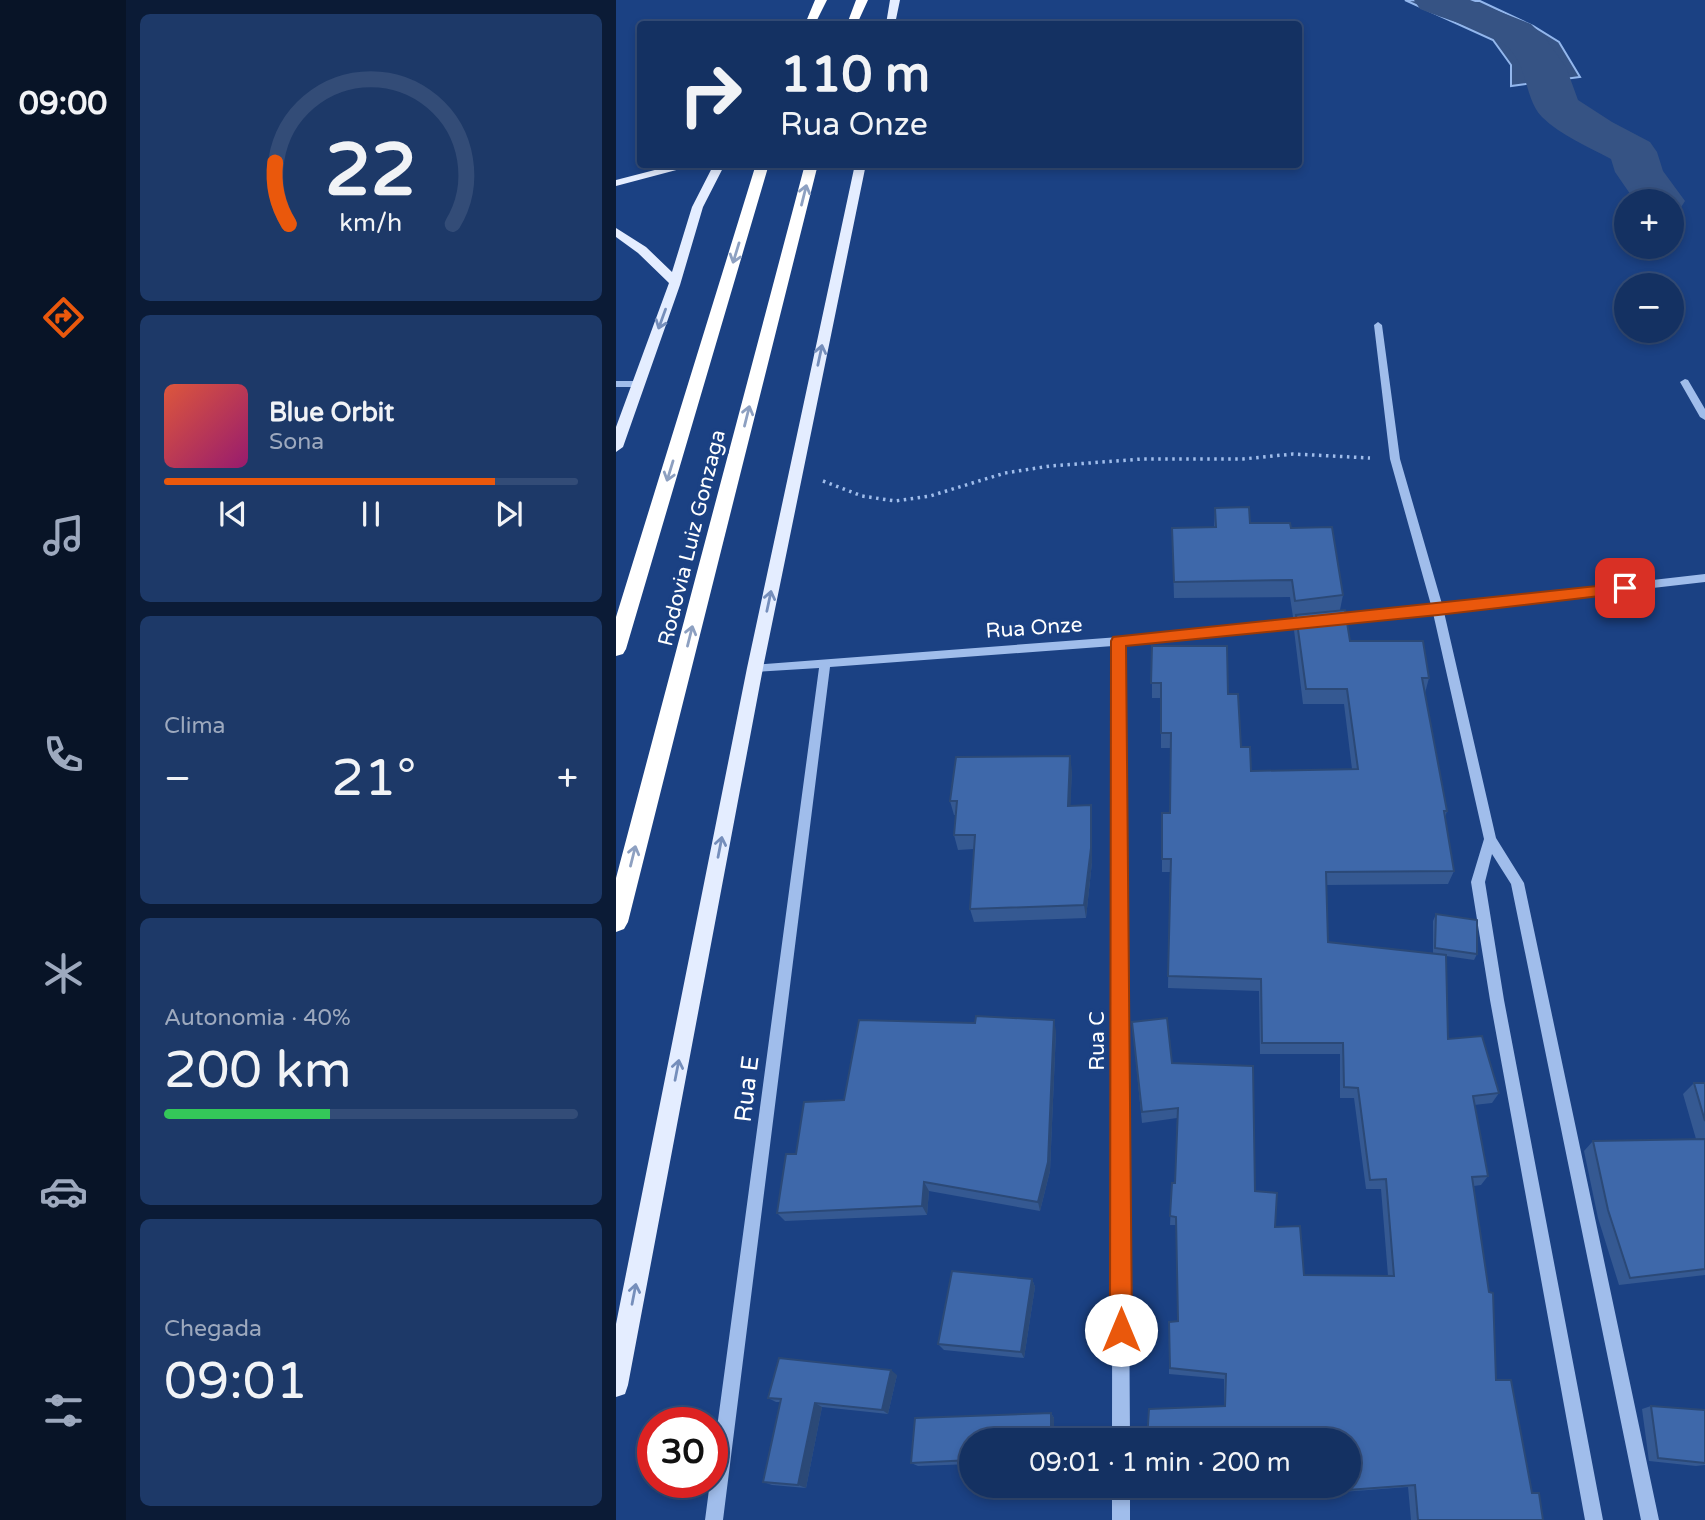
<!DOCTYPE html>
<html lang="pt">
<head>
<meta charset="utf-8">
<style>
	:root { --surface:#143162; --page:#1d3968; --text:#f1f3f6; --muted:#9da9be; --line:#334c77; --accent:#ea580c }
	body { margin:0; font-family:"Varela Round",sans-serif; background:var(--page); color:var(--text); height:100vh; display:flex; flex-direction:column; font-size:26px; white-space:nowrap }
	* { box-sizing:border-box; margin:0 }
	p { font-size:23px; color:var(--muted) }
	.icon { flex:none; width:38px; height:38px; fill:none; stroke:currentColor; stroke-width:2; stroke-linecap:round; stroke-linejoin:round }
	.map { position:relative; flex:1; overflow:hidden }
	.details { display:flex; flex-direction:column; gap:14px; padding:14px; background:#0b1b36; width:490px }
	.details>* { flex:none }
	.guide { position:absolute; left:21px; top:21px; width:665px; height:147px; border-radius:7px; box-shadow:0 4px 10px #0003,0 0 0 2px var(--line); background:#143162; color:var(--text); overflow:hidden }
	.controls { position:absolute; left:998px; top:189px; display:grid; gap:14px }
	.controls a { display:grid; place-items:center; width:70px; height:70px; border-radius:50%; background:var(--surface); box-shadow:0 4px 10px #0003,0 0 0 2px var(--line); font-size:35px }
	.speed { position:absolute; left:21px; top:1407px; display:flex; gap:14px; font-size:35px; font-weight:700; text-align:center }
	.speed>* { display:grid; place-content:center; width:91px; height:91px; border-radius:50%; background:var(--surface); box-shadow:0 4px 10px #0003,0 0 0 2px var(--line); line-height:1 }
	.speed .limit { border:10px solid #d22; background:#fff; color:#111 }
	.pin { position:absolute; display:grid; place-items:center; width:60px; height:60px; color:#fff; margin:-30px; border-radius:14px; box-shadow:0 4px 10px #0006 }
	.me { position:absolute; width:77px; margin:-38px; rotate:0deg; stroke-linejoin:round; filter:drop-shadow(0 0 5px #0008) }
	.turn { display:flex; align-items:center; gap:24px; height:147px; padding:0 28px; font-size:32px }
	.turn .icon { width:91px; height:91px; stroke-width:2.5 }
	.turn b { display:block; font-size:49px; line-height:60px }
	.big { font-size:52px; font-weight:600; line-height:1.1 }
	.details .card { flex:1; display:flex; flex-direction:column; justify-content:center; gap:10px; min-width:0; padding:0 24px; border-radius:10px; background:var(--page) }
	.details .dial { align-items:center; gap:0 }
	.dial svg { height:182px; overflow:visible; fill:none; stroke:var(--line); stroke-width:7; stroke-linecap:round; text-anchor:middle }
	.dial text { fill:var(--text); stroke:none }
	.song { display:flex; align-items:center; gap:21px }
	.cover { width:84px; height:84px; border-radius:10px; background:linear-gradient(135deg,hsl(10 70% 55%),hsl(320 70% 35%)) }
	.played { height:7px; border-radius:4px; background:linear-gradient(90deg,var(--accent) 80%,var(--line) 80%) }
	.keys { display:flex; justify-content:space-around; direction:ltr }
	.heat { display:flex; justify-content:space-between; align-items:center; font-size:38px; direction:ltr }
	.charge { height:10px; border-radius:5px; background:linear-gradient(90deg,#34c759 40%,var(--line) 0) }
	.trip { position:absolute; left:343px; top:1428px; width:402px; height:70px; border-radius:35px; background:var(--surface); box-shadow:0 4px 10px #0003,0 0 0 2px var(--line); font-weight:600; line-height:70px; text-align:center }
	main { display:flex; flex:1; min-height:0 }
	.dock { display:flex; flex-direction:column; width:126px; justify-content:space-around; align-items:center; background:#081427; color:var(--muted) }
	.dock .icon { width:49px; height:49px }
	.dock .selected { color:var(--accent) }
	.dock b { font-size:32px; color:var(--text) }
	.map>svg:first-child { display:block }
	.water { fill:#365384; stroke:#93b7ed; stroke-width:2 }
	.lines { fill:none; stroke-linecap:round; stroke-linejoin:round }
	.river { fill:#365384; fill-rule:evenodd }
	.path { stroke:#a0bdeb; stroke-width:3.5; stroke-dasharray:2.5 4.5; stroke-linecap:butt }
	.minor { fill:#a0bdeb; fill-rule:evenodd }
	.major { fill:#e4edff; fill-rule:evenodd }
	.highway { fill:#fff; fill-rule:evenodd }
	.wall { fill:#355992 }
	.shaded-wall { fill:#2b4977 }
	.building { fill:#3e68aa; stroke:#2b4977; stroke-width:2 }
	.oneway { stroke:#8da0c1 }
	.oneway2 { stroke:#758ebb }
	.route { fill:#ea580c; stroke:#983908; stroke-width:2 }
	.labels { text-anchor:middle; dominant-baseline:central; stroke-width:7; stroke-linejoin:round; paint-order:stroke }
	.street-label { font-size:21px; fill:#fff; stroke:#1b4183 }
	.near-street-label { font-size:24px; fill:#fff; stroke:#1b4183 }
</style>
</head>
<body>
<main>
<nav class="dock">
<b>09:00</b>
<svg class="icon selected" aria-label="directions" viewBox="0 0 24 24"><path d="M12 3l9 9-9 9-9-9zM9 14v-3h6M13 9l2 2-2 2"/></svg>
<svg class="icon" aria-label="music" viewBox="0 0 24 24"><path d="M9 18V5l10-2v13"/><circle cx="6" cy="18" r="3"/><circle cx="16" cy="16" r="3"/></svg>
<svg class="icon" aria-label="phone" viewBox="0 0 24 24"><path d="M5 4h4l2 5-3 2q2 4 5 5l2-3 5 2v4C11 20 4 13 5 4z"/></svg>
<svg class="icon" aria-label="climate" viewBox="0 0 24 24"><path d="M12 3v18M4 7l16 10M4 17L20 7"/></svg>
<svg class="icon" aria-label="car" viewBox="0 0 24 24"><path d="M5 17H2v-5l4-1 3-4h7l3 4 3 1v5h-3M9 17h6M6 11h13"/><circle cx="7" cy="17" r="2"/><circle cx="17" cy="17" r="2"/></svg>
<svg class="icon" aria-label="filters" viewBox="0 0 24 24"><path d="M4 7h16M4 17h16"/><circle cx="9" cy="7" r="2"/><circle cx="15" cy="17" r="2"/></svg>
</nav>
<section class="details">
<div class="card dial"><svg viewBox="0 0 100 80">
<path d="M14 69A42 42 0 1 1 86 69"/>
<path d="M14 69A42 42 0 0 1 8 42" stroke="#ea580c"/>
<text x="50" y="56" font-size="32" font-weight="700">22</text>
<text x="50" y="72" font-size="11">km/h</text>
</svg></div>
<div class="card">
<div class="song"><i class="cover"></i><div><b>Blue Orbit</b><p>Sona</p></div></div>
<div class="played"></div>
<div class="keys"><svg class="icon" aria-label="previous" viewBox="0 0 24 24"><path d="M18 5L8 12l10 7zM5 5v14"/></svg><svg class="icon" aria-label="pause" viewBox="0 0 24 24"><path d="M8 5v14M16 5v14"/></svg><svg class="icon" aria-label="next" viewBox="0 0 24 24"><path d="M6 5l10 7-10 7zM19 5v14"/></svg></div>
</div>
<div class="card"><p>Clima</p>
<div class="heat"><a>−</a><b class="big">21°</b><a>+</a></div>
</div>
<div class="card"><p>Autonomia · 40%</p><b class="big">200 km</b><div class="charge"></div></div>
<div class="card"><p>Chegada</p><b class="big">09:01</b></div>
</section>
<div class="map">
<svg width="1089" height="1520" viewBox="0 0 1089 1520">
	<rect width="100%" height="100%" fill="#1b4183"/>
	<!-- water -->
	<path class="water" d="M 789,0 L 864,1 L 917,26 L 943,42 L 964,77 L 895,86 L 895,65 L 877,40 Z"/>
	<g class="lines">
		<!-- river -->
		<path class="river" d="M 798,0 L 854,0 L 915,24 L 930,39 L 950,67 L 962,100 L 996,122 L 1034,142 L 1041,152 L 1047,171 L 1069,201 L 1062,212 L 1055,213 L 1055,201 L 1019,201 L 999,172 L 995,159 C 973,147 944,135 926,117 C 906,96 914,60 884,42 C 863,28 828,19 804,9 Z"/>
		<!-- path -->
		<path class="path" d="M 207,481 L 246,496 L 279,501 L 314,496 L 389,473 L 434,466 L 526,459 L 627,459 L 677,454 L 754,458"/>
		<!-- minor -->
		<path class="minor" d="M 762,322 L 766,325 L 784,459 L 826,604 L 1089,574 L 1089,582 L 828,612 L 880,838 L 908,883 L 1043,1520 L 1025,1520 L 895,884 L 876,854 L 869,882 L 888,1000 L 987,1520 L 969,1520 L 874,1000 L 855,882 L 868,839 L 817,613 L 714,625 L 708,621 L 714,617 L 815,605 L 774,459 L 758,325 Z
			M 1069,379 L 1072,380 L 1089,409 L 1089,420 L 1084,417 L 1064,382 Z
			M 0,381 L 22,381 L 27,384 L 22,387 L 0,387 Z
			M 696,618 L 702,622 L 696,626 L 509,645 L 514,1440 L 496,1440 L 497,646 L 214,667 L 107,1520 L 89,1520 L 94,1482 L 96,1482 L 96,1465 L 203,668 L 139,672 L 133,668 L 135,665 L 503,637 Z
			M 496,1486 L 514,1486 L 514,1520 L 496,1520 Z"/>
		<!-- major -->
		<path class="major" d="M 274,0 L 284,0 L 279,24 L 270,24 Z
			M 62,164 L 83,164 L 0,186 L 0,180 Z
			M 98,164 L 109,164 L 87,207 L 64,285 L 7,447 L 0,452 L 0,427 L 53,283 L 22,253 L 0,237 L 0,228 L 30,247 L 56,272 L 76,207 Z
			M 239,164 L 250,164 L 147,668 L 12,1385 L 9,1394 L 0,1397 L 0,1324 L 131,668 Z"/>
		<!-- highway -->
		<path class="highway" d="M 199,0 L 211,0 L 199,24 L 189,24 Z
			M 240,0 L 252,0 L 241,24 L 231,24 Z
			M 140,164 L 153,164 L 10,649 L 7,654 L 0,656 L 0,617 Z
			M 189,164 L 202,164 L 12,922 L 8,929 L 0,932 L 0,878 Z"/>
	</g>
	<!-- wall -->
	<path class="wall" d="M 599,508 L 634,523 L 675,528 L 727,595 L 724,610 L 734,641 L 813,678 L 809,693 L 831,811 L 829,817 L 838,871 L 832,884 L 710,885 L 712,942 L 817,953 L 817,921 L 820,914 L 861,954 L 858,960 L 830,956 L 832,1039 L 883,1093 L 876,1103 L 858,1105 L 872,1176 L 865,1185 L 858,1186 L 880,1380 L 916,1493 L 927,1520 L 795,1520 L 792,1487 L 726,1492 L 635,1486 L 733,1486 L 608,1406 L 608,1379 L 553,1374 L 553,1322 L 562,1321 L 560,1225 L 554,1225 L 556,1183 L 559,1183 L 561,1118 L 526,1123 L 516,1022 L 556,1063 L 639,1191 L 688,1275 L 772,1276 L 765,1189 L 750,1189 L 738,1098 L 724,1098 L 724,1054 L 644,1054 L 643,991 L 552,988 L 554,872 L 546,872 L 546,813 L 554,813 L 554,748 L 545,748 L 545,698 L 536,698 L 536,646 L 612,694 L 625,747 L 635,771 L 736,769 L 728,704 L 687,704 L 678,630 L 680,617 L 677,617 L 674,597 L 558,598 L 556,528 L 598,527 Z
		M 456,771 L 454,806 L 475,805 L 476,819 L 476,862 L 470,918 L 358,922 L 354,909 L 358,849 L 342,850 L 338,835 L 340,815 L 338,815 L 334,801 Z
		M 440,1031 L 434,1171 L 424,1211 L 313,1191 L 311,1215 L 169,1221 L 161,1213 L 180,1154 L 228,1100 Z
		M 1078,1083 L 1089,1083 L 1089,1275 L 1003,1285 L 982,1218 L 968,1151 L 977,1141 L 1080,1139 L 1067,1094 Z
		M 416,1279 L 419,1287 L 408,1358 L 328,1350 L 322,1344 Z
		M 281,1375 L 272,1414 L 206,1407 L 190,1488 L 156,1485 L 147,1482 L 164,1402 L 160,1402 L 152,1398 Z
		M 1035,1406 L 1089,1410 L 1089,1465 L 1080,1466 L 1033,1461 L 1026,1409 Z
		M 435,1413 L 438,1418 L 438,1440 L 355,1440 L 355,1464 L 302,1466 L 295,1463 L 299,1418 Z"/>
	<!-- shaded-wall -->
	<path class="shaded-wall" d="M 454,756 L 456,771 L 454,820 L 452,806 Z
		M 475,805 L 476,819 L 476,862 L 470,918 L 468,905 Z
		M 438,1020 L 440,1031 L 434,1171 L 424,1211 L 422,1202 Z
		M 308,1182 L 313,1191 L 311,1215 L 306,1206 Z
		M 416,1279 L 419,1287 L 408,1358 L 405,1352 Z
		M 275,1370 L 281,1375 L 272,1414 L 266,1410 Z
		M 199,1403 L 206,1407 L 190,1488 L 182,1485 Z
		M 435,1413 L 438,1418 L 438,1440 L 435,1440 Z"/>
	<!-- building -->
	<path class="building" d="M 633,507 L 634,523 L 674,523 L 675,528 L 716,527 L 727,595 L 679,601 L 676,580 L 558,582 L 556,528 L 600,527 L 599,508 Z
		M 729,610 L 734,641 L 807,641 L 813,678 L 806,678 L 831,811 L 828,811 L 838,871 L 710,872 L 712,942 L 830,955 L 832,1039 L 866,1036 L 883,1093 L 857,1096 L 872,1176 L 856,1177 L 873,1292 L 877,1293 L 880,1380 L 895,1380 L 916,1493 L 923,1493 L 927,1520 L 802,1520 L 799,1485 L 731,1490 L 678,1486 L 733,1486 L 733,1440 L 531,1440 L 533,1409 L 609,1406 L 610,1374 L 554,1368 L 553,1322 L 562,1321 L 560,1217 L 554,1216 L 556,1183 L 559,1183 L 562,1108 L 526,1112 L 516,1022 L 551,1018 L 556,1063 L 637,1066 L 639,1191 L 661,1193 L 659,1227 L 684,1226 L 688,1275 L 778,1276 L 770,1179 L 754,1180 L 742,1088 L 728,1087 L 727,1043 L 646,1043 L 645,979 L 552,976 L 555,859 L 546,859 L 546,813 L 554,813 L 555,733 L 545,733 L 545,683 L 535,683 L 536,646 L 611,646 L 612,694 L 622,694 L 625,747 L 634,747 L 635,771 L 742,769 L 731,689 L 690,689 L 680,615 Z
		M 454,756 L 452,806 L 475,805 L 475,848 L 468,905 L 354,909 L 359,835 L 338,835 L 341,801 L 334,801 L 340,757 Z
		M 820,914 L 861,920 L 861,954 L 819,948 Z
		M 360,1016 L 438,1020 L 432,1162 L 422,1202 L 308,1182 L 306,1206 L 161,1213 L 170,1154 L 180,1154 L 188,1102 L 228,1100 L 243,1020 L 359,1023 Z
		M 1078,1083 L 1089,1083 L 1089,1121 Z
		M 1089,1139 L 1089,1269 L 1014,1278 L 992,1210 L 977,1141 Z
		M 336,1271 L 416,1279 L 405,1352 L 322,1344 Z
		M 163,1358 L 275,1370 L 266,1410 L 199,1403 L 182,1485 L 147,1482 L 165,1399 L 152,1398 Z
		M 1035,1406 L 1089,1410 L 1089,1463 L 1042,1458 Z
		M 435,1413 L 435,1440 L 355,1440 L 355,1460 L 295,1463 L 299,1418 Z"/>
	<!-- one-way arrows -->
	<defs><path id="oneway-shaft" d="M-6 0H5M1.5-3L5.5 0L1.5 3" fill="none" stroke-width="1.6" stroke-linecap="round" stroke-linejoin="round" transform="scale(1.75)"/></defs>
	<g class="oneway">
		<use href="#oneway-shaft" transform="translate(188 195) rotate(-76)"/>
		<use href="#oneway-shaft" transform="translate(120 253) rotate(107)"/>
		<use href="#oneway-shaft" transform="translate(131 416) rotate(-76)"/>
		<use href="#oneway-shaft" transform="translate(54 471) rotate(107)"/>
		<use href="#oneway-shaft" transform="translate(74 636) rotate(-76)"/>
		<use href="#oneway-shaft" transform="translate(17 856) rotate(-76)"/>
	</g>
	<g class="oneway2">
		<use href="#oneway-shaft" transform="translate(46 319) rotate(110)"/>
		<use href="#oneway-shaft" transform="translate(204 355) rotate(-78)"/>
		<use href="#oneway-shaft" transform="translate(153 601) rotate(-78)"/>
		<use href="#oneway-shaft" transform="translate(104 847) rotate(-79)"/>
		<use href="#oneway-shaft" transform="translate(61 1070) rotate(-79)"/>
		<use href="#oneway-shaft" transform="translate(18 1294) rotate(-79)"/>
	</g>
	<!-- route -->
	<path class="route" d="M 1009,583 L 1016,588 L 1009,593 L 822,615 L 510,646 L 516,1330 L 513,1338 L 505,1341 L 497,1338 L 494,1330 L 495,641 L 497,637 Z"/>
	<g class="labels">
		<!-- street labels -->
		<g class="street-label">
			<text transform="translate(76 538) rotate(-76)">Rodovia Luiz Gonzaga</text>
			<text transform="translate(418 628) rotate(-4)">Rua Onze</text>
			<text transform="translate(481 1041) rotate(-90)">Rua C</text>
		</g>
		<!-- near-street labels -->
		<g class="near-street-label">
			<text transform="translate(131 1089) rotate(-83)">Rua E</text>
		</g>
	</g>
</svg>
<div class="controls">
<a>+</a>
<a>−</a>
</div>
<div class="speed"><div class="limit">30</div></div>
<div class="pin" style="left:1009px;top:588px;background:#d93025"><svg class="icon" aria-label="arrive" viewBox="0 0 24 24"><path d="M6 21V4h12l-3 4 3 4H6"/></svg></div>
<svg class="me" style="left:505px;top:1330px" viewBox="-20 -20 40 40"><circle r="19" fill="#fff"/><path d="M0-13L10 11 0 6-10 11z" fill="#ea580c"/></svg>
<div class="trip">09:01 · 1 min · 200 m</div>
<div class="guide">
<div class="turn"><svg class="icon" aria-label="right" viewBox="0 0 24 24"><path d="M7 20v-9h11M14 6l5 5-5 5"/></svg><div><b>110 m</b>Rua Onze</div></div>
</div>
</div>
</main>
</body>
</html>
